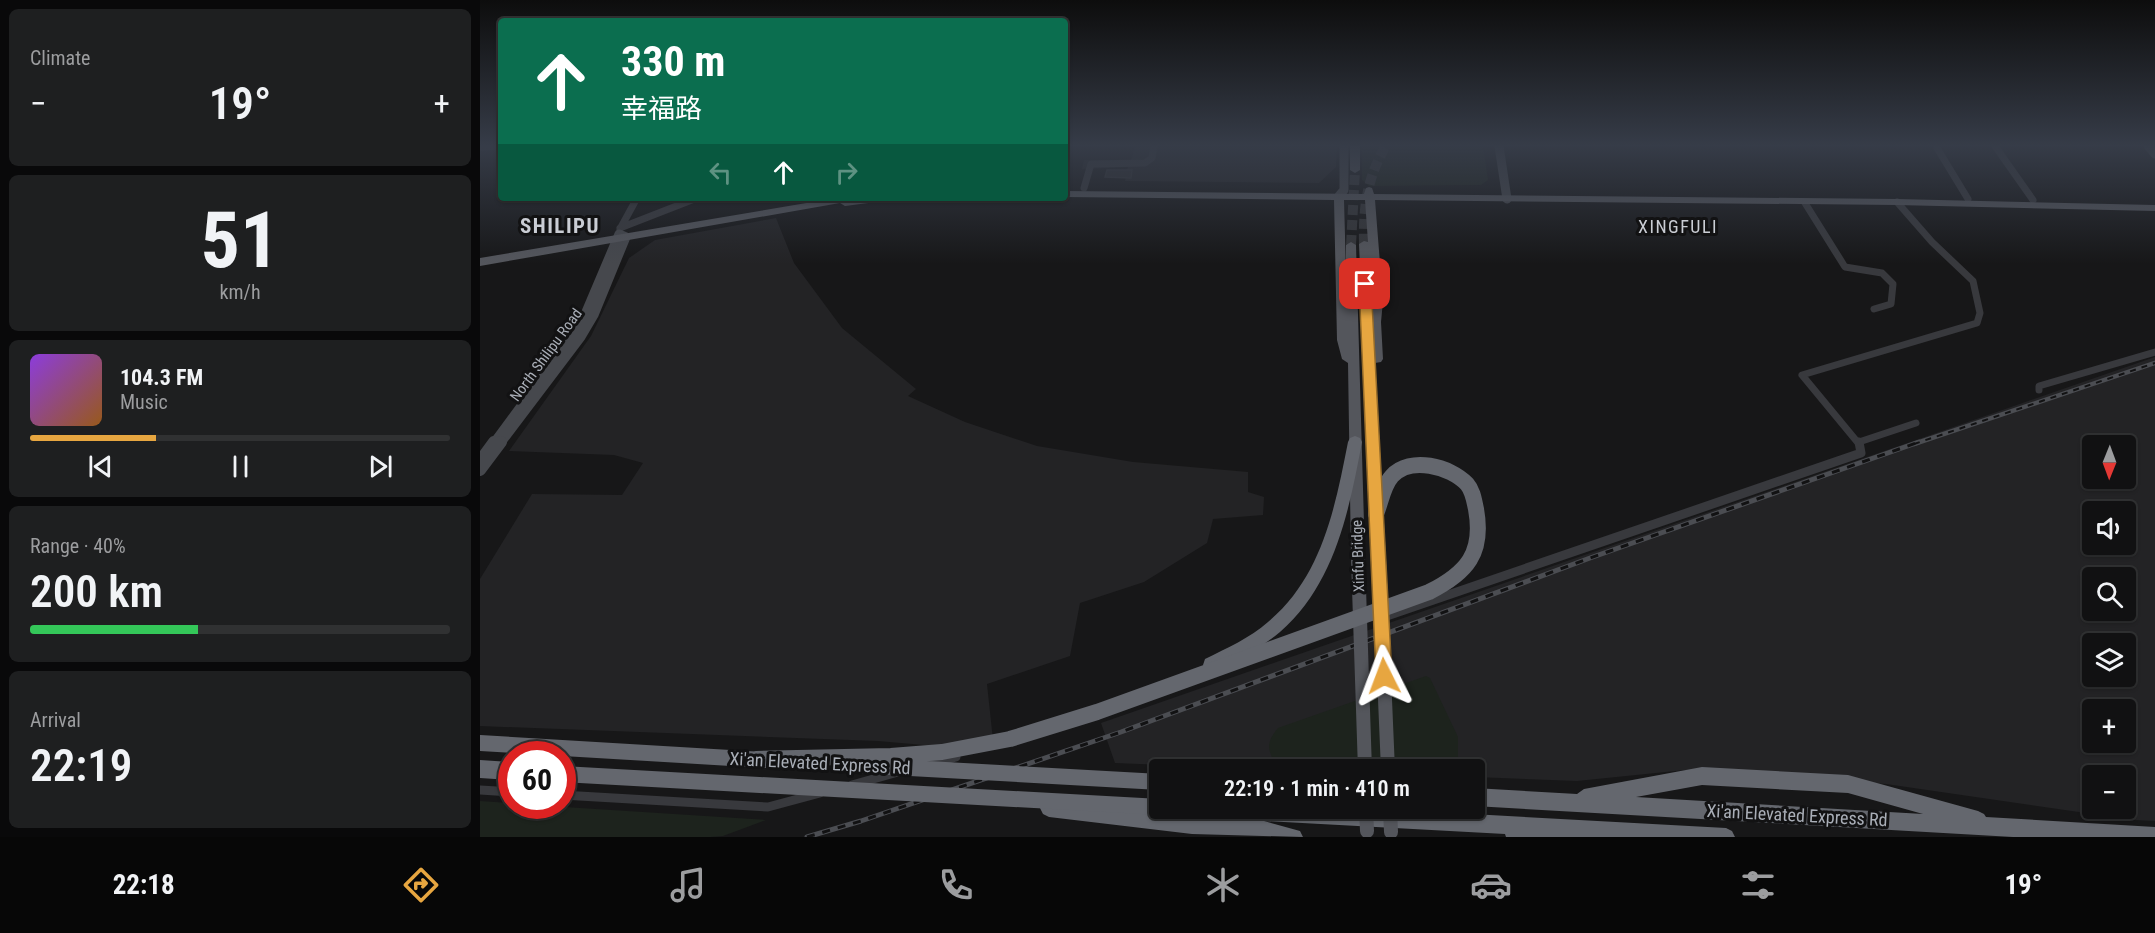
<!DOCTYPE html>
<html lang="en">
<head>
<meta charset="utf-8">
<style>
	:root { --surface:#111112; --page:#1e1f20; --text:#f1f3f6; --muted:#9c9d9f; --line:#303132; --accent:#e7a640 }
	body { margin:0; font-family:"Roboto Condensed","Noto Sans SC",sans-serif; background:var(--page); color:var(--text); height:100vh; display:flex; flex-direction:column; font-size:22px; white-space:nowrap }
	* { box-sizing:border-box; margin:0 }
	p { font-size:20px; color:var(--muted) }
	.icon { flex:none; width:33px; height:33px; fill:none; stroke:currentColor; stroke-width:2; stroke-linecap:round; stroke-linejoin:round }
	.map { position:relative; flex:1; overflow:hidden }
	.details { display:flex; flex-direction:column; gap:9px; padding:9px; background:#09090a; width:480px }
	.details>* { flex:none }
	.top-card { position:absolute; left:18px; top:18px; width:570px; height:183px; border-radius:6px; box-shadow:0 2px 4px #0004,0 0 0 2px var(--line); background:#0b6e4f; color:#fff; overflow:hidden }
	.needle { width:39px; rotate:181deg }
	.buttons { position:absolute; left:1602px; top:435px; display:grid; gap:12px }
	.buttons a { display:grid; place-items:center; width:54px; height:54px; border-radius:6px; background:var(--surface); box-shadow:0 2px 4px #0004,0 0 0 2px var(--line); font-size:30px }
	.speed { position:absolute; left:18px; top:741px; display:flex; gap:12px; font-size:30px; font-weight:700; text-align:center }
	.speed>* { display:grid; place-content:center; width:78px; height:78px; border-radius:50%; background:var(--surface); box-shadow:0 2px 4px #0004,0 0 0 2px var(--line); line-height:1 }
	.speed .limit { border:9px solid #d22; background:#fff; color:#111 }
	.pin { position:absolute; display:grid; place-items:center; width:51px; height:51px; color:#fff; margin:-26px; border-radius:12px; box-shadow:0 3px 9px #0006 }
	.me { position:absolute; width:66px; margin:-33px; rotate:357deg; stroke-linejoin:round; filter:drop-shadow(0 0 4px #0008) }
	.turn { display:flex; align-items:center; gap:21px; height:126px; padding:0 24px; font-size:27px }
	.turn .icon { width:78px; height:78px; stroke-width:2.5 }
	.turn b { display:block; font-size:42px; line-height:51px }
	.lanes { display:flex; align-items:center; height:57px; padding:0 24px; background:#0003; justify-content:center; gap:30px; direction:ltr }
	.lanes .off { opacity:.35 }
	.big { font-size:45px; font-weight:600; line-height:1.1 }
	.details .tile { flex:1; display:flex; flex-direction:column; justify-content:center; gap:9px; min-width:0; padding:0 21px; border-radius:9px; background:var(--page) }
	.details .dial { align-items:center; gap:0 }
	.dial b { font-size:78px; line-height:1 }
	.song { display:flex; align-items:center; gap:18px }
	.cover { width:72px; height:72px; border-radius:9px; background:linear-gradient(135deg,hsl(270 70% 55%),hsl(30 70% 35%)) }
	.played { height:6px; border-radius:3px; background:linear-gradient(90deg,var(--accent) 30%,var(--line) 30%) }
	.keys { display:flex; justify-content:space-around; direction:ltr }
	.heat { display:flex; justify-content:space-between; align-items:center; font-size:33px; direction:ltr }
	.charge { height:9px; border-radius:4px; background:linear-gradient(90deg,#34c759 40%,var(--line) 0) }
	.trip { position:absolute; left:669px; top:759px; width:336px; height:60px; border-radius:6px; background:var(--surface); box-shadow:0 2px 4px #0004,0 0 0 2px var(--line); font-weight:600; line-height:60px; text-align:center }
	.tabs { display:flex; height:96px; justify-content:space-around; align-items:center; background:#070707; color:var(--muted) }
	.tabs .icon { width:42px; height:42px }
	.tabs .current { color:var(--accent) }
	.tabs b { font-size:27px; color:var(--text) }
	main { display:flex; flex:1; min-height:0 }
	.map>svg:first-child { display:block }
	.built { fill:#232325; fill-rule:evenodd }
	.green { fill:#1d231d }
	.building { fill:#2a2a2c; stroke:#313134; stroke-width:1.5 }
	.lines { fill:none; stroke-linecap:round; stroke-linejoin:round }
	.primary-tunnel { stroke:#343538; stroke-width:10; stroke-dasharray:10 5; stroke-linecap:butt }
	.street-far1 { stroke:#38393d; stroke-width:7 }
	.street { stroke:#38393d; stroke-width:9 }
	.secondary-far1 { stroke:#46484d; stroke-width:9 }
	.secondary { stroke:#46484d; stroke-width:12 }
	.primary { fill:#54565c; fill-rule:evenodd }
	.highway { fill:#64676e; fill-rule:evenodd }
	.rail-far1-casing { stroke:#4b4d52; stroke-width:4.5 }
	.rail-casing { stroke:#4b4d52; stroke-width:5 }
	.rail-far1 { stroke:#121213; stroke-width:2; stroke-dasharray:6; stroke-linecap:butt }
	.rail { stroke:#121213; stroke-width:3; stroke-dasharray:8; stroke-linecap:butt }
	.primary-bridge { stroke:#54565c; stroke-width:14 }
	.highway-bridge { stroke:#64676e; stroke-width:16 }
	.route { fill:#e7a640; stroke:#966c2a; stroke-width:1.5 }
	.labels { text-anchor:middle; dominant-baseline:central; stroke-width:6; stroke-linejoin:round; paint-order:stroke }
	.street-label { font-size:15px; fill:#a9aeb7; stroke:#121213 }
	.quarter-label { font-size:18px; letter-spacing:1.5px; fill:#cacdd4; stroke:#121213 }
	.near-street-label { font-size:18px; fill:#a9aeb7; stroke:#121213 }
	.district-label { font-size:21px; font-weight:bold; letter-spacing:1.5px; fill:#cacdd4; stroke:#121213 }
</style>
</head>
<body>
<main>
<section class="details">
<div class="tile"><p>Climate</p>
<div class="heat"><a>−</a><b class="big">19°</b><a>+</a></div>
</div>
<div class="tile dial"><b>51</b><p>km/h</p></div>
<div class="tile">
<div class="song"><i class="cover"></i><div><b>104.3 FM</b><p>Music</p></div></div>
<div class="played"></div>
<div class="keys"><svg class="icon" aria-label="previous" viewBox="0 0 24 24"><path d="M18 5L8 12l10 7zM5 5v14"/></svg><svg class="icon" aria-label="pause" viewBox="0 0 24 24"><path d="M8 5v14M16 5v14"/></svg><svg class="icon" aria-label="next" viewBox="0 0 24 24"><path d="M6 5l10 7-10 7zM19 5v14"/></svg></div>
</div>
<div class="tile"><p>Range · 40%</p><b class="big">200 km</b><div class="charge"></div></div>
<div class="tile"><p>Arrival</p><b class="big">22:19</b></div>
</section>
<div class="map">
<svg width="1675" height="837" viewBox="0 0 1675 837">
	<rect width="100%" height="100%" fill="#171718"/>
	<!-- built -->
	<path class="built" d="M 655,146 L 857,146 L 856,167 L 839,183 L 645,181 L 648,167 L 602,169 L 604,160 L 651,161 Z
		M 296,218 L 314,263 L 362,328 L 436,389 L 428,396 L 485,422 L 557,446 L 653,462 L 768,472 L 768,492 L 784,497 L 783,515 L 733,519 L 727,543 L 664,582 L 600,603 L 590,656 L 507,684 L 513,740 L 490,749 L 398,741 L 0,726 L 0,579 L 52,494 L 142,495 L 163,463 L 134,455 L 29,451 L 111,336 L 149,258 L 175,240 Z
		M 1675,357 L 1675,821 L 1654,820 L 1406,784 L 1205,770 L 1097,781 L 995,777 L 994,770 L 803,770 L 635,763 L 621,723 ZM 1612,446 L 1646,446 L 1646,478 L 1612,478 ZM 1612,512 L 1646,512 L 1646,544 L 1612,544 ZM 1612,578 L 1646,578 L 1646,610 L 1612,610 ZM 1612,644 L 1646,644 L 1646,676 L 1612,676 ZM 1612,710 L 1646,710 L 1646,742 L 1612,742 ZM 1612,776 L 1646,776 L 1646,808 L 1612,808 Z"/>
	<!-- green -->
	<path class="green" d="M 882,146 L 1003,146 L 1008,180 L 1001,185 L 889,186 L 882,180 Z
		M 946,676 L 950,678 L 978,737 L 978,761 L 972,766 L 793,759 C 786,746 789,739 798,728 Z
		M 0,801 L 31,803 L 32,806 L 69,806 L 286,820 L 243,836 L 231,837 L 0,837 Z"/>
	<!-- building -->
	<path class="building" d="M 627,170 L 652,170 L 651,178 L 625,177 Z"/>
	<g class="lines">
		<!-- primary-tunnel -->
		<path class="primary-tunnel" d="M 884,244 C 883,208 887,177 906,146
			M 871,245 L 875,170"/>
		<!-- street-far1 -->
		<path class="street-far1" d="M 1515,146 L 1553,200
			M 0,147 L 21,146
			M 1457,148 L 1488,199
			M 604,188 L 611,164 L 665,163 L 672,158 L 674,146
			M 1325,203 L 1365,267 L 1402,273 L 1413,284 L 1411,304 L 1394,309
			M 140,228 L 217,198
			M 140,229 L 157,198
			M 1559,390 L 1559,386 L 1675,352
			M 1379,442 L 1436,423
			M 1379,444 L 1322,375 L 1497,323 L 1500,313 L 1493,281 L 1452,242 L 1417,202"/>
		<!-- street -->
		<path class="street" d="M 901,618 L 1381,453 L 1379,442
			M 450,764 L 476,757
			M 372,785 L 418,772
			M 0,790 L 32,792
			M 82,795 L 288,807 L 340,793"/>
		<!-- secondary-far1 -->
		<path class="secondary-far1" d="M 1019,146 L 1027,199
			M 1668,146 L 1675,154
			M 859,196 L 864,190 L 864,146
			M 13,444 L 100,326 L 139,234 L 146,237 L 114,315 L 101,337 L 20,444"/>
		<!-- secondary -->
		<path class="secondary" d="M 0,461 L 14,442
			M 0,470 L 21,442"/>
		<!-- primary -->
		<path class="primary" d="M 870,146 L 880,146 L 880,170 L 875,173 L 870,170 Z
			M 889,187 L 892,188 L 894,194 L 1417,199 L 1675,205 L 1675,211 L 1417,205 L 895,200 L 903,301 L 901,322 L 903,359 L 901,362 L 895,363 L 906,558 L 904,562 L 899,564 L 894,562 L 892,558 L 879,244 L 884,241 L 888,242 L 885,200 L 864,200 L 866,271 L 866,245 L 871,242 L 876,245 L 885,558 L 883,562 L 878,564 L 873,562 L 871,558 L 868,363 L 862,359 L 857,340 L 854,200 L 585,197 L 585,191 L 884,194 L 886,188 Z
			M 356,198 L 409,198 L 404,201 L 365,206 L 360,203 L 0,266 L 0,258 Z"/>
		<!-- highway -->
		<path class="highway" d="M 875,436 L 880,438 L 882,442 C 869,511 855,584 800,632 C 781,648 758,659 737,671 L 731,673 L 725,671 L 723,665 L 725,659 C 747,648 770,638 788,622 C 842,577 855,508 868,442 L 870,438 Z
			M 0,760 L 32,762 L 32,780 L 0,778 Z
			M 1222,767 L 1368,775 L 1498,811 L 1504,814 L 1506,817 L 1675,827 L 1675,837 L 1533,837 L 994,806 L 994,788 L 1097,794 L 1104,789 ZM 1222,785 L 1368,793 L 1443,814 L 1156,797 Z
			M 569,799 L 697,814 L 694,808 L 882,808 L 1246,828 L 1252,831 L 1255,837 L 1026,837 L 1025,834 L 784,821 L 820,831 L 823,837 L 712,834 L 569,817 L 563,814 L 560,808 L 563,802 Z"/>
		<defs>
			<path id="rail-far1" d="M 1434,444 L 1675,363"/>
			<path id="rail" d="M 327,837 L 381,821 L 641,732 L 1110,558 L 1439,442"/>
		</defs>
		<!-- rail-far1 casing -->
		<use href="#rail-far1" class="rail-far1-casing"/>
		<!-- rail casing -->
		<use href="#rail" class="rail-casing"/>
		<!-- rail-far1 -->
		<use href="#rail-far1" class="rail-far1"/>
		<!-- rail -->
		<use href="#rail" class="rail"/>
		<!-- primary-bridge -->
		<path class="primary-bridge" d="M 878,558 L 885,770
			M 899,558 L 908,770
			M 886,808 L 887,831
			M 910,808 L 911,832"/>
		<!-- highway-bridge -->
		<path class="highway-bridge" d="M 0,743 L 285,760
			M 276,759 L 411,756 L 462,752 L 530,739 L 617,712 L 949,592 C 987,573 1004,553 996,509 C 994,500 993,491 987,484 C 970,466 930,456 912,476 C 903,486 901,502 896,514
			M 376,765 L 680,782
			M 82,774 L 680,807"/>
	</g>
	<!-- sky -->
	<linearGradient id="sky" x2="0" y2="1"><stop stop-color="#0d0d0d"/><stop offset="0.55" stop-color="#363c48"/><stop offset="1" stop-color="#363c48" stop-opacity="0"/></linearGradient>
	<rect width="1675" height="264" fill="url(#sky)"/>
	<!-- route -->
	<path class="route" d="M 885,279 L 891,284 L 912,676 L 910,681 L 904,684 L 898,681 L 896,676 L 879,284 Z"/>
	<g class="labels">
		<!-- street labels -->
		<g class="street-label">
			<text transform="translate(66 355) rotate(-54)">North Shilipu Road</text>
			<text transform="translate(878 556) rotate(-92)">Xinfu Bridge</text>
		</g>
		<!-- quarter labels -->
		<g class="quarter-label">
			<text x="1198" y="226">XINGFULI</text>
		</g>
		<!-- near-street labels -->
		<g class="near-street-label">
			<text transform="translate(340 763) rotate(3)">Xi'an Elevated Express Rd</text>
			<text transform="translate(1317 815) rotate(3)">Xi'an Elevated Express Rd</text>
		</g>
		<!-- district labels -->
		<g class="district-label">
			<text x="80" y="226">SHILIPU</text>
		</g>
	</g>
</svg>
<div class="buttons">
<a><svg class="needle" viewBox="-14 -14 28 28"><path d="M0-13l5 13h-10z" fill="#e53935"/><path d="M0 13l5-13h-10z" fill="#9c9d9f"/></svg></a>
<a><svg class="icon" aria-label="sound" viewBox="0 0 24 24"><path d="M4 9h4l5-4v14l-5-4H4zM17 9q2 3 0 6"/></svg></a>
<a><svg class="icon" aria-label="search" viewBox="0 0 24 24"><circle cx="10" cy="10" r="6"/><path d="M15 15l6 6"/></svg></a>
<a><svg class="icon" aria-label="layers" viewBox="0 0 24 24"><path d="M12 4l9 5-9 5-9-5zM3 14l9 5 9-5"/></svg></a>
<a>+</a>
<a>−</a>
</div>
<div class="speed"><div class="limit">60</div></div>
<div class="pin" style="left:885px;top:284px;background:#d93025"><svg class="icon" aria-label="arrive" viewBox="0 0 24 24"><path d="M6 21V4h12l-3 4 3 4H6"/></svg></div>
<svg class="me" style="left:904px;top:676px" viewBox="-20 -20 40 40"><path d="M0-17L14 15 0 8-14 15z" fill="#e7a640" stroke="#fff" stroke-width="4"/></svg>
<div class="trip">22:19 · 1 min · 410 m</div>
<div class="top-card">
<div class="turn"><svg class="icon" aria-label="ahead" viewBox="0 0 24 24"><path d="M12 20V5M6 11l6-6 6 6"/></svg><div><b>330 m</b>幸福路</div></div>
<div class="lanes"><svg class="icon off" aria-label="left" viewBox="0 0 24 24"><path d="M17 20v-9H6M10 6l-5 5 5 5"/></svg><svg class="icon" aria-label="ahead" viewBox="0 0 24 24"><path d="M12 20V5M6 11l6-6 6 6"/></svg><svg class="icon off" aria-label="right" viewBox="0 0 24 24"><path d="M7 20v-9h11M14 6l5 5-5 5"/></svg></div>
</div>
</div>
</main>
<nav class="tabs">
<b>22:18</b>
<svg class="icon current" aria-label="directions" viewBox="0 0 24 24"><path d="M12 3l9 9-9 9-9-9zM9 14v-3h6M13 9l2 2-2 2"/></svg>
<svg class="icon" aria-label="music" viewBox="0 0 24 24"><path d="M9 18V5l10-2v13"/><circle cx="6" cy="18" r="3"/><circle cx="16" cy="16" r="3"/></svg>
<svg class="icon" aria-label="phone" viewBox="0 0 24 24"><path d="M5 4h4l2 5-3 2q2 4 5 5l2-3 5 2v4C11 20 4 13 5 4z"/></svg>
<svg class="icon" aria-label="climate" viewBox="0 0 24 24"><path d="M12 3v18M4 7l16 10M4 17L20 7"/></svg>
<svg class="icon" aria-label="car" viewBox="0 0 24 24"><path d="M5 17H2v-5l4-1 3-4h7l3 4 3 1v5h-3M9 17h6M6 11h13"/><circle cx="7" cy="17" r="2"/><circle cx="17" cy="17" r="2"/></svg>
<svg class="icon" aria-label="filters" viewBox="0 0 24 24"><path d="M4 7h16M4 17h16"/><circle cx="9" cy="7" r="2"/><circle cx="15" cy="17" r="2"/></svg>
<b>19°</b>
</nav>
</body>
</html>
